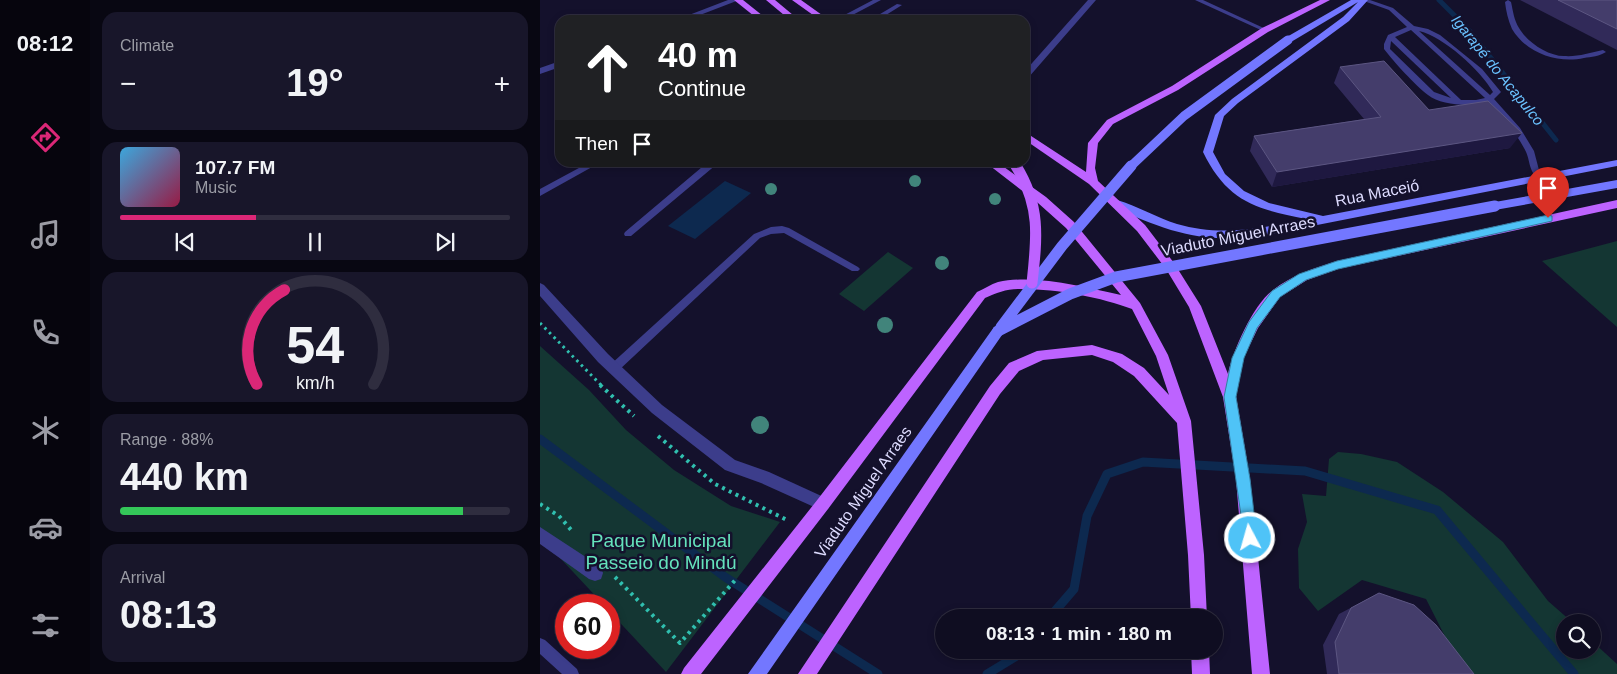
<!DOCTYPE html>
<html lang="en">
<head>
<meta charset="utf-8">
<style>
	:root { --surface:#0f0d21; --page:#18162a; --text:#f1f3f6; --muted:#9b9ca5; --line:#2f2d3f; --accent:#db2777 }
	body { margin:0; font-family:Helvetica,sans-serif; background:var(--page); color:var(--text); height:100vh; display:flex; flex-direction:column; font-size:19px; white-space:nowrap }
	* { box-sizing:border-box; margin:0 }
	p { font-size:16px; color:var(--muted) }
	.icon { flex:none; width:28px; height:28px; fill:none; stroke:currentColor; stroke-width:2; stroke-linecap:round; stroke-linejoin:round }
	.map { position:relative; flex:1; overflow:hidden }
	.side { display:flex; flex-direction:column; gap:12px; padding:12px; background:#080712; width:450px }
	.side>* { flex:none }
	.banner { position:absolute; left:15px; top:15px; width:475px; height:152px; border-radius:15px; box-shadow:0 2px 8px #0003,0 0 0 1px var(--line); background:#202124; color:#fff; overflow:hidden }
	.tools { position:absolute; left:1016px; top:614px; display:grid; gap:10px }
	.tools a { display:grid; place-items:center; width:45px; height:45px; border-radius:50%; background:var(--surface); box-shadow:0 2px 8px #0003,0 0 0 1px var(--line); font-size:25px }
	.speed { position:absolute; left:15px; top:594px; display:flex; gap:10px; font-size:25px; font-weight:700; text-align:center }
	.speed>* { display:grid; place-content:center; width:65px; height:65px; border-radius:50%; background:var(--surface); box-shadow:0 2px 8px #0003,0 0 0 1px var(--line); line-height:1 }
	.speed .limit { border:8px solid #d22; background:#fff; color:#111 }
	.pin { position:absolute; display:grid; place-items:center; width:42px; height:42px; color:#fff; margin:-51px -21px; border-radius:50% 50% 50% 0; rotate:-45deg; box-shadow:0 0 5px #0007 }
	.pin .icon { rotate:45deg }
	.me { position:absolute; width:55px; margin:-28px; rotate:354deg; stroke-linejoin:round; filter:drop-shadow(0 0 4px #0008) }
	.turn { display:flex; align-items:center; gap:18px; height:105px; padding:0 20px; font-size:22px }
	.turn .icon { width:65px; height:65px; stroke-width:2.5 }
	.turn b { display:block; font-size:35px; line-height:42px }
	.then { display:flex; align-items:center; height:48px; padding:0 20px; background:#0003; gap:10px; font-size:19px }
	.big { font-size:38px; font-weight:600; line-height:1.1 }
	.side .widget { flex:1; display:flex; flex-direction:column; justify-content:center; gap:8px; min-width:0; padding:0 18px; border-radius:15px; background:var(--page) }
	.side .dial { align-items:center; gap:0 }
	.dial svg { height:130px; overflow:visible; fill:none; stroke:var(--line); stroke-width:7; stroke-linecap:round; text-anchor:middle }
	.dial text { fill:var(--text); stroke:none }
	.song { display:flex; align-items:center; gap:15px }
	.cover { width:60px; height:60px; border-radius:8px; background:linear-gradient(135deg,hsl(200 70% 55%),hsl(340 70% 35%)) }
	.played { height:5px; border-radius:2px; background:linear-gradient(90deg,var(--accent) 35%,var(--line) 35%) }
	.keys { display:flex; justify-content:space-around; direction:ltr }
	.heat { display:flex; justify-content:space-between; align-items:center; font-size:28px; direction:ltr }
	.charge { height:8px; border-radius:4px; background:linear-gradient(90deg,#34c759 88%,var(--line) 0) }
	.trip { position:absolute; left:395px; top:609px; width:288px; height:50px; border-radius:25px; background:var(--surface); box-shadow:0 2px 8px #0003,0 0 0 1px var(--line); font-weight:600; line-height:50px; text-align:center }
	main { display:flex; flex:1; min-height:0 }
	.tab-bar { display:flex; flex-direction:column; width:90px; justify-content:space-around; align-items:center; background:#06050d; color:var(--muted) }
	.tab-bar .icon { width:35px; height:35px }
	.tab-bar .selected { color:var(--accent) }
	.tab-bar b { font-size:22px; color:var(--text) }
	.map>svg:first-child { display:block }
	.green { fill:#143633 }
	.water { fill:#0d294f }
	.lines { fill:none; stroke-linecap:round; stroke-linejoin:round }
	.stream-far1 { stroke:#0d294f; stroke-width:5 }
	.stream { stroke:#0d294f; stroke-width:9 }
	.path-far1 { stroke:#30bfaf; stroke-width:3; stroke-dasharray:2.5 4; stroke-linecap:butt }
	.path { stroke:#30bfaf; stroke-width:4; stroke-dasharray:3 4.5; stroke-linecap:butt }
	.service { fill:#3c3d8b; fill-rule:evenodd }
	.minor { fill:#3c3d8b; fill-rule:evenodd }
	.tertiary { fill:#3c3d8b; fill-rule:evenodd }
	.secondary { fill:#7377ff; fill-rule:evenodd }
	.primary { fill:#bd63ff; fill-rule:evenodd }
	.secondary-bridge-far1 { stroke:#7377ff; stroke-width:9 }
	.secondary-bridge { stroke:#7377ff; stroke-width:11 }
	.primary-bridge-far1 { stroke:#bd63ff; stroke-width:9 }
	.primary-bridge { stroke:#bd63ff; stroke-width:11 }
	.tree { fill:#41847b }
	.wall { fill:#312a59 }
	.shaded-wall { fill:#1e1840 }
	.building { fill:#443d6b; stroke:#5c5682 }
	.route { fill:#4fc3f7; stroke:#337fa1 }
	.labels { text-anchor:middle; dominant-baseline:central; stroke-width:5; stroke-linejoin:round; paint-order:stroke }
	.far-water-label { font-size:15px; font-style:italic; fill:#6ac2ff; stroke:#14112c }
	.street-label { font-size:16px; fill:#dedcff; stroke:#14112c }
	.near-park-label { font-size:19px; fill:#65e2bc; stroke:#14112c }
</style>
</head>
<body>
<main>
<nav class="tab-bar">
<b>08:12</b>
<svg class="icon selected" aria-label="directions" viewBox="0 0 24 24"><path d="M12 3l9 9-9 9-9-9zM9 14v-3h6M13 9l2 2-2 2"/></svg>
<svg class="icon" aria-label="music" viewBox="0 0 24 24"><path d="M9 18V5l10-2v13"/><circle cx="6" cy="18" r="3"/><circle cx="16" cy="16" r="3"/></svg>
<svg class="icon" aria-label="phone" viewBox="0 0 24 24"><path d="M5 4h4l2 5-3 2q2 4 5 5l2-3 5 2v4C11 20 4 13 5 4z"/></svg>
<svg class="icon" aria-label="climate" viewBox="0 0 24 24"><path d="M12 3v18M4 7l16 10M4 17L20 7"/></svg>
<svg class="icon" aria-label="car" viewBox="0 0 24 24"><path d="M5 17H2v-5l4-1 3-4h7l3 4 3 1v5h-3M9 17h6M6 11h13"/><circle cx="7" cy="17" r="2"/><circle cx="17" cy="17" r="2"/></svg>
<svg class="icon" aria-label="filters" viewBox="0 0 24 24"><path d="M4 7h16M4 17h16"/><circle cx="9" cy="7" r="2"/><circle cx="15" cy="17" r="2"/></svg>
</nav>
<section class="side">
<div class="widget"><p>Climate</p>
<div class="heat"><a>−</a><b class="big">19°</b><a>+</a></div>
</div>
<div class="widget">
<div class="song"><i class="cover"></i><div><b>107.7 FM</b><p>Music</p></div></div>
<div class="played"></div>
<div class="keys"><svg class="icon" aria-label="previous" viewBox="0 0 24 24"><path d="M18 5L8 12l10 7zM5 5v14"/></svg><svg class="icon" aria-label="pause" viewBox="0 0 24 24"><path d="M8 5v14M16 5v14"/></svg><svg class="icon" aria-label="next" viewBox="0 0 24 24"><path d="M6 5l10 7-10 7zM19 5v14"/></svg></div>
</div>
<div class="widget dial"><svg viewBox="0 0 100 80">
<path d="M14 69A42 42 0 1 1 86 69"/>
<path d="M14 69A42 42 0 0 1 31 11" stroke="#db2777"/>
<text x="50" y="56" font-size="32" font-weight="700">54</text>
<text x="50" y="72" font-size="11">km/h</text>
</svg></div>
<div class="widget"><p>Range · 88%</p><b class="big">440 km</b><div class="charge"></div></div>
<div class="widget"><p>Arrival</p><b class="big">08:13</b></div>
</section>
<div class="map">
<svg width="1077" height="674" viewBox="0 0 1077 674">
	<rect width="100%" height="100%" fill="#14112c"/>
	<!-- green -->
	<path class="green" d="M 1077,241 L 1077,327 L 1002,261 Z
		M 348,252 L 373,268 L 324,311 L 299,294 Z
		M 0,346 L 49,390 L 86,430 L 134,470 L 191,506 L 240,522 L 126,672 L 69,611 L 69,605 L 64,605 L 5,542 L 0,539 Z
		M 798,452 L 821,454 L 857,462 L 903,492 L 963,542 L 1008,601 L 1032,622 L 1025,622 L 1025,650 L 1052,650 L 1053,642 L 1077,664 L 1077,674 L 929,674 L 914,654 L 886,599 L 822,580 L 778,611 L 759,588 L 758,549 L 767,522 L 762,494 L 786,496 L 789,459 Z"/>
	<!-- water -->
	<path class="water" d="M 185,181 L 211,193 L 155,239 L 128,226 Z"/>
	<g class="lines">
		<!-- stream-far1 -->
		<path class="stream-far1" d="M 899,0 L 928,29 L 1016,140"/>
		<!-- stream -->
		<path class="stream" d="M 0,439 L 185,577 L 338,674
			M 509,618 L 534,589 L 547,516 L 567,474 L 603,462 L 765,471 L 897,510 L 1034,674
			M 447,674 L 475,657 L 481,650"/>
		<!-- path-far1 -->
		<path class="path-far1" d="M 0,323 L 62,386"/>
		<!-- path -->
		<path class="path" d="M 60,385 L 94,416
			M 118,436 L 175,484 L 247,520
			M 0,504 L 19,516 L 33,532
			M 75,577 L 140,643 L 197,578"/>
		<!-- service -->
		<path class="service" d="M 333,0 L 341,0 L 303,20 L 295,20 Z
			M 655,0 L 663,0 L 728,30 L 723,31 Z
			M 821,0 L 830,0 L 853,8 L 874,26 L 888,29 L 900,35 L 942,69 L 961,92 L 954,99 L 980,128 L 994,151 L 999,170 L 1005,178 L 1004,180 L 998,180 C 987,167 991,160 984,148 C 975,131 962,117 949,102 C 933,107 902,106 888,95 C 875,85 854,62 844,49 L 844,44 L 848,35 L 867,27 L 849,10 ZM 871,30 L 945,98 L 936,100 L 921,100 L 855,37 ZM 879,31 C 903,36 941,71 953,92 L 950,95 ZM 851,41 L 911,98 L 894,92 L 850,49 Z
			M 968,0 L 971,2 C 973,11 974,20 979,28 C 987,42 1008,56 1024,56 C 1037,57 1050,53 1063,50 L 1066,52 C 1060,56 1051,57 1044,58 C 1018,64 986,53 972,29 C 968,20 966,11 965,2 Z
			M 357,4 L 362,5 L 338,20 L 330,20 Z
			M 50,162 L 61,162 L 0,196 L 0,189 Z
			M 168,162 L 231,162 C 216,171 193,168 177,164 L 91,236 L 85,236 L 84,234 L 85,232 Z
			M 242,226 L 249,228 L 318,267 L 320,269 L 318,271 L 312,271 L 244,233 L 231,234 L 220,238 L 78,371 L 74,372 L 70,371 L 69,368 L 70,365 L 214,234 L 231,227 Z
			M 0,638 L 5,640 L 37,669 L 39,674 L 22,674 L 0,654 Z"/>
		<!-- minor -->
		<path class="minor" d="M 188,0 L 199,0 L 147,20 L 136,20 Z
			M 548,0 L 556,0 L 488,78 L 485,79 L 485,71 Z
			M 20,61 L 20,67 L 0,74 L 0,68 Z
			M 0,527 L 61,567 L 63,573 L 61,579 L 55,581 L 49,579 L 0,544 Z"/>
		<!-- tertiary -->
		<path class="tertiary" d="M 0,283 L 4,285 L 68,354 L 122,405 L 195,460 L 229,472 L 288,499 L 290,504 L 288,509 L 283,511 L 221,483 L 185,470 L 112,413 L 58,362 L 0,296 Z"/>
		<!-- secondary -->
		<path class="secondary" d="M 811,0 L 828,0 L 809,21 L 698,103 L 684,116 L 673,152 L 685,174 L 704,191 L 729,203 L 783,216 L 1077,160 L 1077,166 L 721,236 C 662,244 626,231 573,207 L 572,204 L 573,201 L 577,200 C 598,206 617,218 637,224 C 681,237 723,228 766,219 C 715,209 687,201 663,152 L 675,115 L 692,99 L 803,17 L 818,2 L 751,42 L 745,42 L 745,38 Z
			M 1077,180 L 1077,188 L 955,210 L 950,206 L 955,202 Z
			M 458,326 L 462,327 L 464,331 L 462,335 L 227,674 L 208,674 L 454,327 Z"/>
		<!-- primary -->
		<path class="primary" d="M 194,0 L 203,0 L 228,20 L 219,20 Z
			M 226,0 L 235,0 L 259,20 L 250,20 Z
			M 252,0 L 261,0 L 289,20 L 280,20 Z
			M 780,0 L 790,0 L 728,32 L 638,90 L 573,124 L 558,143 L 555,168 L 558,181 L 605,225 L 634,263 L 661,306 L 688,374 C 693,350 713,305 733,290 C 752,275 775,268 797,261 L 1077,200 L 1077,208 L 798,269 L 767,280 L 740,297 L 718,328 L 704,357 L 696,396 L 710,479 L 730,674 L 712,674 L 696,479 L 683,397 L 649,307 L 626,269 L 597,231 L 549,184 L 485,140 L 485,132 L 546,172 L 548,143 L 567,120 L 632,86 L 722,28 Z
			M 445,162 L 457,162 L 506,197 L 534,222 L 600,303 L 628,355 L 651,421 L 664,555 L 667,618 L 651,618 L 648,555 L 637,423 L 594,376 L 573,362 L 552,355 L 503,360 L 479,371 L 460,394 L 277,674 L 258,674 L 450,386 L 469,363 L 497,351 L 552,345 L 582,354 L 604,368 L 629,395 L 616,356 L 592,309 C 561,297 512,288 478,289 C 466,289 456,293 445,298 L 288,509 L 161,674 L 141,674 L 144,668 L 278,499 L 437,292 C 444,289 451,284 458,282 C 496,274 544,287 581,295 L 526,228 L 498,203 Z
			M 651,650 L 669,650 L 670,674 L 652,674 Z"/>
		<!-- secondary-bridge-far1 -->
		<path class="secondary-bridge-far1" d="M 590,167 L 644,116 L 748,40"/>
		<!-- secondary-bridge -->
		<path class="secondary-bridge" d="M 461,327 L 522,246 L 591,166
			M 458,331 L 530,294 L 576,277 L 955,206"/>
		<!-- primary-bridge-far1 -->
		<path class="primary-bridge-far1" d="M 473,162 L 476,167"/>
		<!-- primary-bridge -->
		<path class="primary-bridge" d="M 476,166 C 501,206 497,238 492,283"/>
	</g>
	<!-- trees -->
	<g class="tree">
		<circle cx="375" cy="181" r="6"/>
		<circle cx="231" cy="189" r="6"/>
		<circle cx="455" cy="199" r="6"/>
		<circle cx="402" cy="263" r="7"/>
		<circle cx="345" cy="325" r="8"/>
		<circle cx="220" cy="425" r="9"/>
	</g>
	<!-- wall -->
	<path class="wall" d="M 980,0 L 1077,0 L 1077,50 Z
		M 800,67 L 889,110 L 970,148 L 732,187 L 710,151 L 714,136 L 824,119 L 794,83 Z
		M 839,593 L 934,674 L 787,674 L 783,645 L 799,614 Z"/>
	<!-- shaded-wall -->
	<path class="shaded-wall" d="M 982,133 L 970,148 L 732,187 L 737,172 Z"/>
	<!-- building -->
	<path class="building" d="M 1018,0 L 1077,0 L 1077,29 Z
		M 844,61 L 889,110 L 948,101 L 982,133 L 737,172 L 714,136 L 841,117 L 800,67 Z
		M 839,593 L 874,605 L 896,625 L 934,674 L 799,674 L 795,642 L 811,608 Z"/>
	<!-- route -->
	<path class="route" d="M 1008,215 L 1012,216 L 1012,221 L 798,269 L 766,280 L 740,297 L 717,328 L 704,358 L 696,397 L 710,479 L 717,538 L 714,543 L 710,545 L 705,543 L 684,397 L 692,358 L 709,322 L 732,291 L 759,274 L 797,261 Z"/>
	<g class="labels">
		<!-- far-water labels -->
		<g class="far-water-label">
			<text transform="translate(958 70) rotate(51)">Igarapé do Acapulco</text>
		</g>
		<!-- street labels -->
		<g class="street-label">
			<text transform="translate(837 193) rotate(-11)">Rua Maceió</text>
			<text transform="translate(698 236) rotate(-11)">Viaduto Miguel Arraes</text>
			<text transform="translate(323 492) rotate(-55)">Viaduto Miguel Arraes</text>
		</g>
		<!-- near-park labels -->
		<g class="near-park-label">
			<text x="121" y="540">Paque Municipal<tspan x="121" dy="22">Passeio do Mindú</tspan></text>
		</g>
	</g>
</svg>
<div class="tools">
<a><svg class="icon" aria-label="search" viewBox="0 0 24 24"><circle cx="10" cy="10" r="6"/><path d="M15 15l6 6"/></svg></a>
</div>
<div class="speed"><div class="limit">60</div></div>
<div class="pin" style="left:1008px;top:218px;background:#d93025"><svg class="icon" aria-label="arrive" viewBox="0 0 24 24"><path d="M6 21V4h12l-3 4 3 4H6"/></svg></div>
<svg class="me" style="left:710px;top:538px" viewBox="-20 -20 40 40"><circle r="17" fill="#4fc3f7" stroke="#fff" stroke-width="3"/><path d="M0-11L8 9 0 5-8 9z" fill="#fff"/></svg>
<div class="trip">08:13 · 1 min · 180 m</div>
<div class="banner">
<div class="turn"><svg class="icon" aria-label="ahead" viewBox="0 0 24 24"><path d="M12 20V5M6 11l6-6 6 6"/></svg><div><b>40 m</b>Continue</div></div>
<div class="then">Then<svg class="icon" aria-label="arrive" viewBox="0 0 24 24"><path d="M6 21V4h12l-3 4 3 4H6"/></svg></div>
</div>
</div>
</main>
</body>
</html>
